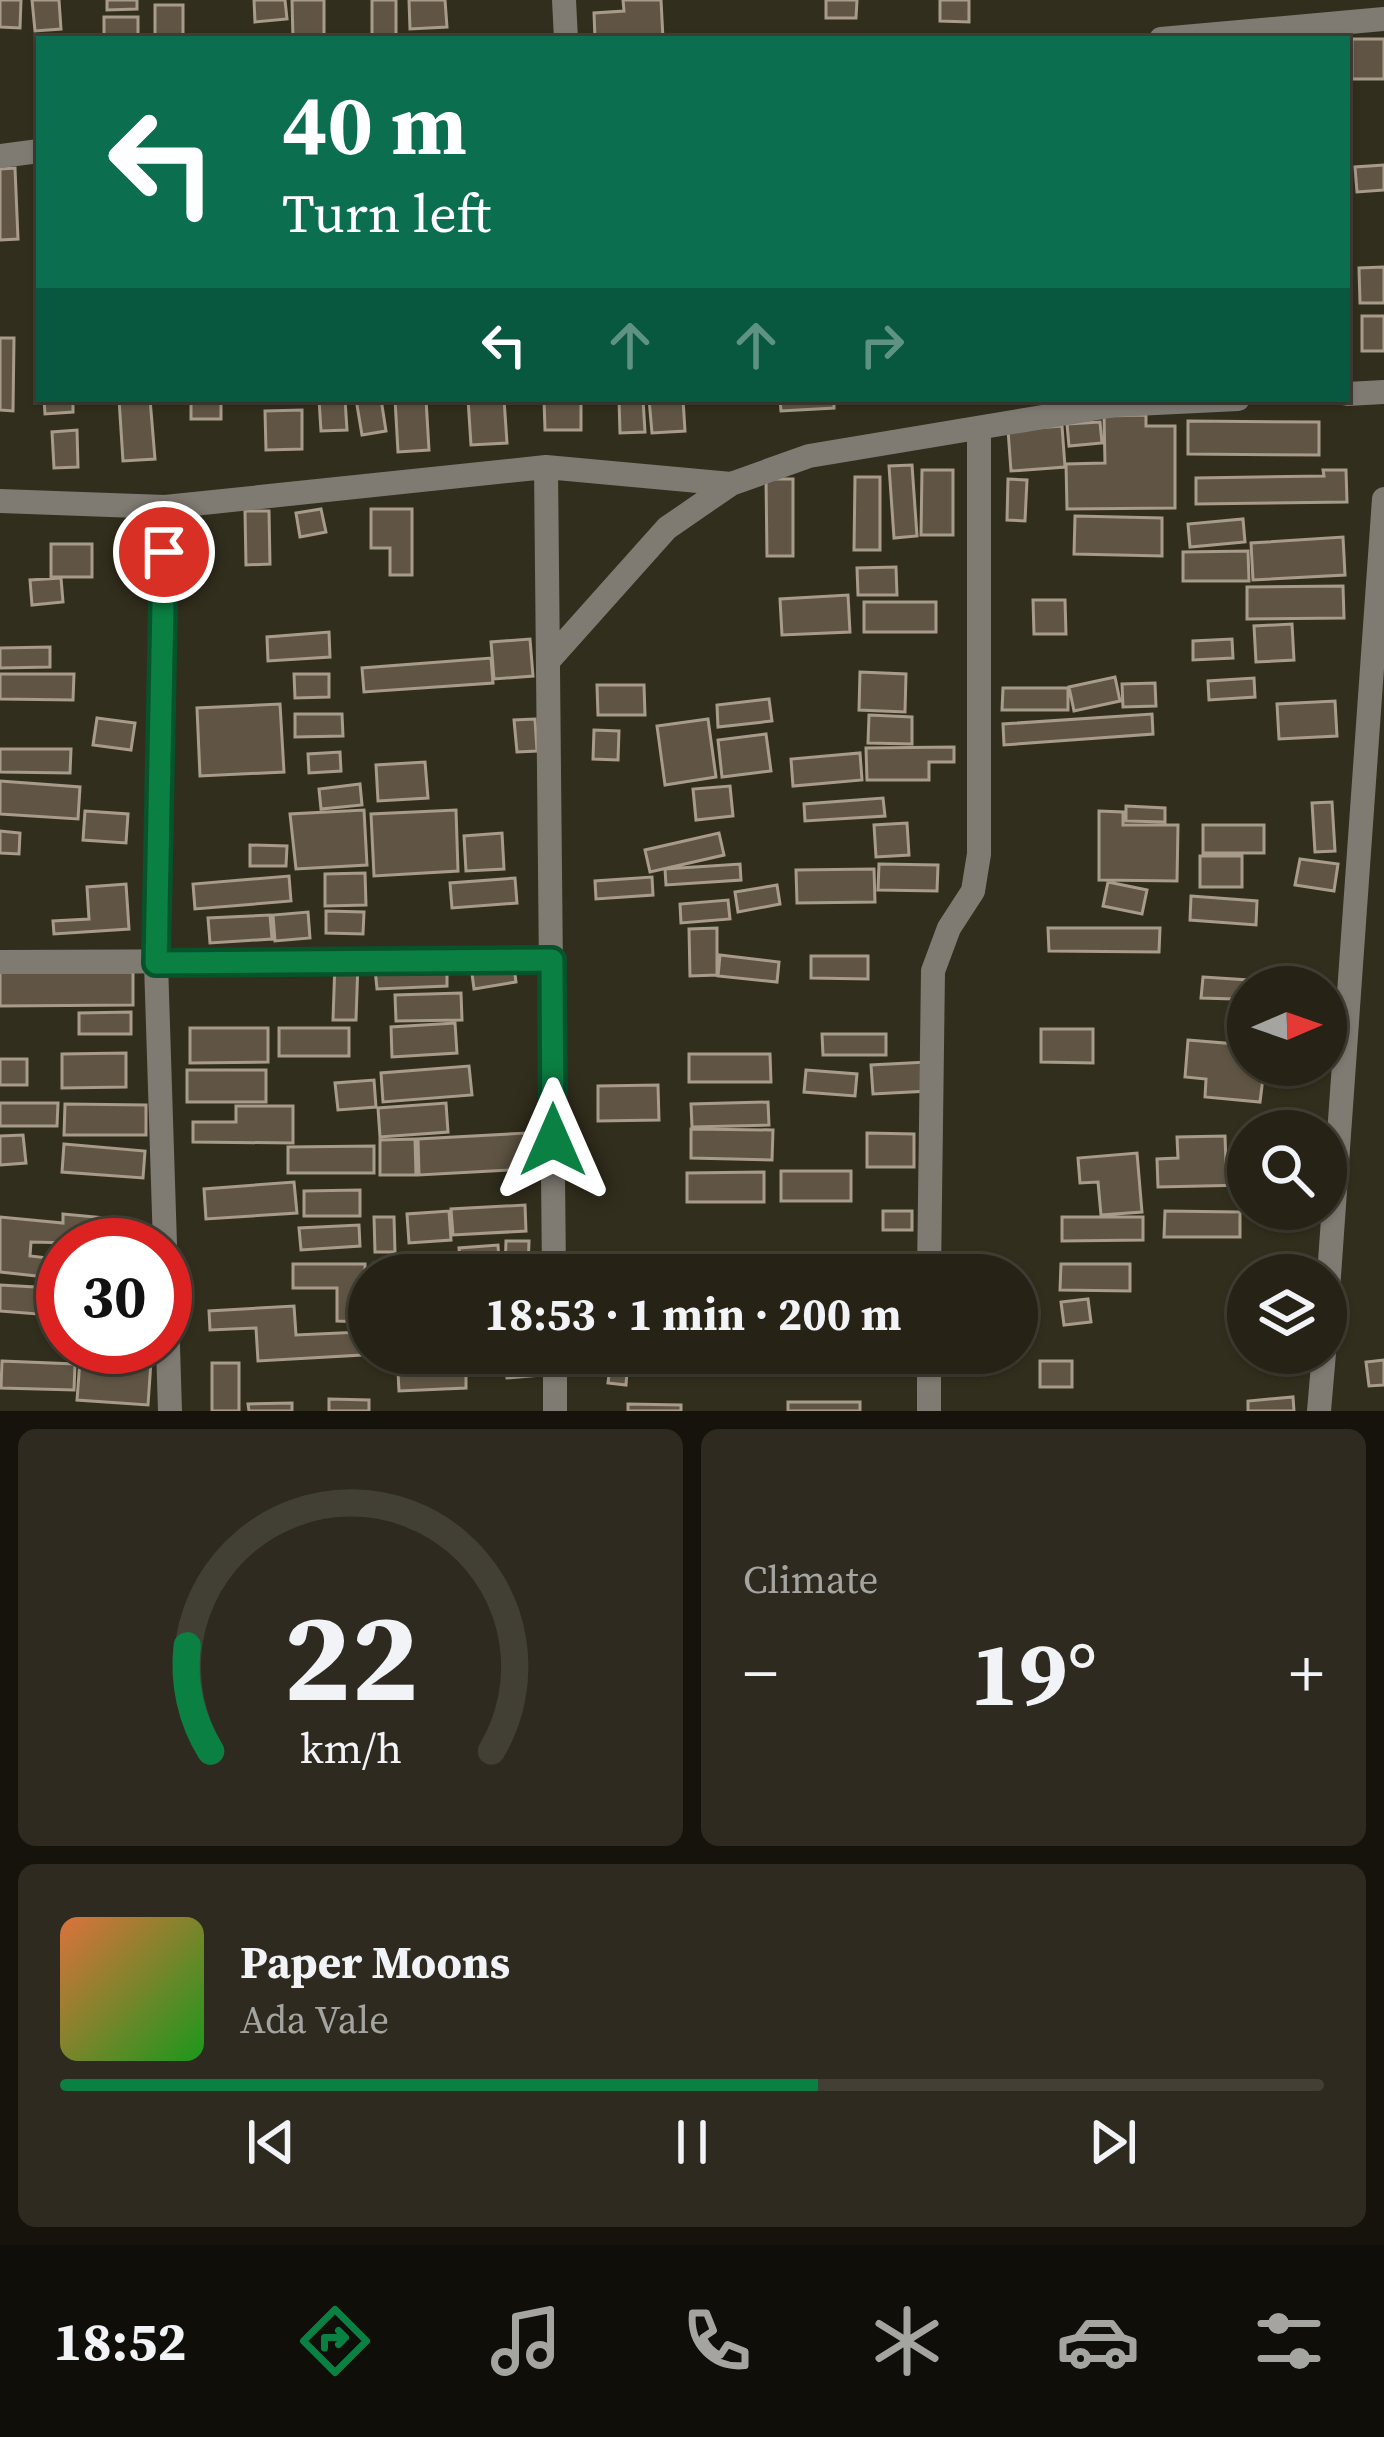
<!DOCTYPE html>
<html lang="en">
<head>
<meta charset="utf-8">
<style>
	:root { --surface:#262216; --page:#2e2a1f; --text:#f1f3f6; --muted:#a4a4a1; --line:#423f35; --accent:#0b8043 }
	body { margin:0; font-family:"Source Serif 4",serif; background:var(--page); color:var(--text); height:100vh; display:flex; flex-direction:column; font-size:45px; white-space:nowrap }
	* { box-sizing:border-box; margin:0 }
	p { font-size:39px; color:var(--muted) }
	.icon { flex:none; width:66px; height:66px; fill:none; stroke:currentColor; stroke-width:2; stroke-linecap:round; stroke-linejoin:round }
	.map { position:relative; height:1411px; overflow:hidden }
	.side { display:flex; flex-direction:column; gap:18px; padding:18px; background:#15130c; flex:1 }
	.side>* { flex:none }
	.hud { position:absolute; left:36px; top:36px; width:1314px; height:366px; border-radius:0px; box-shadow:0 3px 9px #0004,0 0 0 3px var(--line); background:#0b6e4f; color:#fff; overflow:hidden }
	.needle { width:78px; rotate:88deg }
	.controls { position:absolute; left:1227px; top:966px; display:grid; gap:24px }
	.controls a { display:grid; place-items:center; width:120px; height:120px; border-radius:50%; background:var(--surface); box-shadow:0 3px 9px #0004,0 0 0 3px var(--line); font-size:60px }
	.speed { position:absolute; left:36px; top:1218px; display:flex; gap:24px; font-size:60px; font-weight:700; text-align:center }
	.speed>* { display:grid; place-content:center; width:156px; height:156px; border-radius:50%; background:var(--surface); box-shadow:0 3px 9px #0004,0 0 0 3px var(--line); line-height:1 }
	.speed .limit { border:18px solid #d22; background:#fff; color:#111 }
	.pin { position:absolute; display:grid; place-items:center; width:102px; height:102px; color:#fff; margin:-51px; border:6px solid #fff; border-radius:50%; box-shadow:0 3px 12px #0007 }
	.me { position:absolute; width:132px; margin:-66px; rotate:0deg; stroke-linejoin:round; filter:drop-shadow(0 0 9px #0008) }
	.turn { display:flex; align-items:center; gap:42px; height:252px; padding:0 48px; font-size:54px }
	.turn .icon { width:156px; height:156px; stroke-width:2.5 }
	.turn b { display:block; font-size:84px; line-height:102px }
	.lanes { display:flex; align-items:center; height:114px; padding:0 48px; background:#0003; justify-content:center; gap:60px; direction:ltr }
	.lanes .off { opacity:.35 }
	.big { font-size:90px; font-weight:700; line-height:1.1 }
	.side .tile { flex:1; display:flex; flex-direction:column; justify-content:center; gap:18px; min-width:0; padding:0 42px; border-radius:18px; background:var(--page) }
	.side .dial { align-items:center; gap:0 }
	.dial svg { height:312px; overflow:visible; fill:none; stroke:var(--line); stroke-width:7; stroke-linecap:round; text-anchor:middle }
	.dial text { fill:var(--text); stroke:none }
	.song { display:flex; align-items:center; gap:36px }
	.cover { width:144px; height:144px; border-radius:18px; background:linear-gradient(135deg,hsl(20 70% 55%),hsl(120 70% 35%)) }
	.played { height:12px; border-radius:6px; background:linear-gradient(90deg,var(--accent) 60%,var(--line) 60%) }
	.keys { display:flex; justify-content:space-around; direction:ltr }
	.heat { display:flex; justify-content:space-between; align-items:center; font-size:66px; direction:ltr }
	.side .tiles { flex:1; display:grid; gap:18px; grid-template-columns:1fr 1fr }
	.tile:last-child { grid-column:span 2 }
	.trip { position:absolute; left:348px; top:1254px; width:690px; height:120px; border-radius:60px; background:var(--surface); box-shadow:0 3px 9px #0004,0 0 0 3px var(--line); font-weight:700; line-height:120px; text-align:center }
	.tab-bar { display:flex; height:192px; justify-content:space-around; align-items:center; background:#0f0e09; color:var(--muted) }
	.tab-bar .icon { width:84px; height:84px }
	.tab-bar .current { color:var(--accent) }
	.tab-bar b { font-size:54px; color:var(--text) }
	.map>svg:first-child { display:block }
	.building { fill:#605544; stroke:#a89b89; stroke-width:3 }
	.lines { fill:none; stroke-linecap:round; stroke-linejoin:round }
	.street { stroke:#7f7b73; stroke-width:24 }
	.route-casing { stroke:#07532c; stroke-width:30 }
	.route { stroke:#0b8043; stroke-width:21 }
</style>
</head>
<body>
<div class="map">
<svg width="1384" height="1411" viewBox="0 0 1384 1411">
	<rect width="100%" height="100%" fill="#322e1d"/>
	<!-- building -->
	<path class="building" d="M 0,0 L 21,0 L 20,28 L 0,27 Z
		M 32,0 L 59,0 L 61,29 L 35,31 Z
		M 107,0 L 137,0 L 137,9 L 107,10 Z
		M 254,0 L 285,0 L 287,19 L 255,22 Z
		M 292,0 L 324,0 L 324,39 L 293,39 Z
		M 372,0 L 396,0 L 396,39 L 372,39 Z
		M 409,0 L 445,0 L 447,27 L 410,29 Z
		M 623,0 L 661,0 L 663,39 L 595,39 L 594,13 L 624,11 Z
		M 826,0 L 857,0 L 856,18 L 826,18 Z
		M 940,0 L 969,0 L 969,22 L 940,21 Z
		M 155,5 L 183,5 L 183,39 L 155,39 Z
		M 104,17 L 138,17 L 138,39 L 104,39 Z
		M 1352,39 L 1384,39 L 1384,79 L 1352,79 Z
		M 1384,165 L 1384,190 L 1357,192 L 1355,167 Z
		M 15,168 L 18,239 L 0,240 L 0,169 Z
		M 1347,206 L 1350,206 L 1351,296 L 1347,296 Z
		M 1384,267 L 1384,303 L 1360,303 L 1359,268 Z
		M 1362,316 L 1384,316 L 1384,351 L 1362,351 Z
		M 0,338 L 14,338 L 13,411 L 0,410 Z
		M 44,399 L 73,399 L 73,412 L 45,414 Z
		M 119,399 L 150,399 L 155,459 L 123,461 Z
		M 191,399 L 221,399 L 221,419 L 191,419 Z
		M 319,399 L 345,399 L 347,430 L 321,431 Z
		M 356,399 L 381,399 L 386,431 L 362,435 Z
		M 395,399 L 426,399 L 429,450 L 398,452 Z
		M 468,399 L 504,399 L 507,443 L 471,445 Z
		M 544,399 L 581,399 L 581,430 L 545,430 Z
		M 619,399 L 643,399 L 645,432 L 620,433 Z
		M 649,399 L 683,399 L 685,431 L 652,433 Z
		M 780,399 L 834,399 L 834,408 L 781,411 Z
		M 302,410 L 302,449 L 266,450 L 265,411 Z
		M 1146,415 L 1146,426 L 1175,426 L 1175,508 L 1067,509 L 1066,464 L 1105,463 L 1104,416 Z
		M 1188,421 L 1319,422 L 1319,455 L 1188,454 Z
		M 1100,422 L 1102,443 L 1069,446 L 1067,424 Z
		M 1062,426 L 1065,467 L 1011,471 L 1008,430 Z
		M 77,430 L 78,467 L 54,468 L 52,432 Z
		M 912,465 L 917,536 L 894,538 L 889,466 Z
		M 922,470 L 953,470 L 953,535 L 921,535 Z
		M 1323,470 L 1346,470 L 1347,502 L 1196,504 L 1196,478 L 1324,476 Z
		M 855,477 L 880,477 L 880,550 L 854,550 Z
		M 766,479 L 793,479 L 793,556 L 767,556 Z
		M 1008,479 L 1027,480 L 1025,521 L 1007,520 Z
		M 321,509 L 326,532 L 300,537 L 296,513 Z
		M 371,509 L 412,509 L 412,575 L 390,575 L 390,548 L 371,548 Z
		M 245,511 L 269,511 L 270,564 L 246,565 Z
		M 1075,516 L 1162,518 L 1162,556 L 1074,554 Z
		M 1243,519 L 1245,542 L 1190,547 L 1188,524 Z
		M 1343,537 L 1345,575 L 1253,580 L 1251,543 Z
		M 51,544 L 92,544 L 92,577 L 51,577 Z
		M 1248,551 L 1249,581 L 1183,581 L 1183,552 Z
		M 896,567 L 897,595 L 858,595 L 857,568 Z
		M 61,578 L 63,602 L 32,605 L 30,580 Z
		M 1343,586 L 1344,618 L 1247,619 L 1247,587 Z
		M 848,595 L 850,632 L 782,635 L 780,599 Z
		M 1033,600 L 1065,600 L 1066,634 L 1034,634 Z
		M 864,602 L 936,602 L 936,632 L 864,632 Z
		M 1292,624 L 1294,660 L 1256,662 L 1254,626 Z
		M 329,632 L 330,657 L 268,661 L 267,637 Z
		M 530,639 L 533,676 L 494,679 L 491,642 Z
		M 1232,639 L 1233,658 L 1193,660 L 1193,641 Z
		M 50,647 L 50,667 L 0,668 L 0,648 Z
		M 491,658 L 493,683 L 364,692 L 362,668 Z
		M 860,672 L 906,674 L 905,712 L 859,710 Z
		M 0,674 L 74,674 L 73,700 L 0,699 Z
		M 294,674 L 329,674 L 329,697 L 295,698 Z
		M 1115,677 L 1120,701 L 1074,711 L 1069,687 Z
		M 1254,678 L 1255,697 L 1209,700 L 1208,681 Z
		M 1155,683 L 1156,706 L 1123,707 L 1122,684 Z
		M 597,685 L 644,685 L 645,715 L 598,715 Z
		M 1003,688 L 1068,688 L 1068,710 L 1002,710 Z
		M 769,699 L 772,721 L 718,727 L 717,705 Z
		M 1335,701 L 1337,736 L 1279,739 L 1277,704 Z
		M 280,704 L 284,772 L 200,776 L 197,708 Z
		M 295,714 L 342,714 L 343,736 L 295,737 Z
		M 1152,714 L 1153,734 L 1004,745 L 1003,724 Z
		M 869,715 L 912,717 L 912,744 L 868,743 Z
		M 97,718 L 135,723 L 131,750 L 93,745 Z
		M 535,719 L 537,751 L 517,752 L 514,720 Z
		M 708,719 L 716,777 L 665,785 L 657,726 Z
		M 594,730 L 619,731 L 618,760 L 593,759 Z
		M 766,734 L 771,771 L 722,777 L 718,740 Z
		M 954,747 L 954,762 L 929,762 L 929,780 L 867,780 L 866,748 Z
		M 0,749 L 71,749 L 70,773 L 0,772 Z
		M 340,752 L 341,771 L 309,773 L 308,754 Z
		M 860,753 L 862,780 L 793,786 L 791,759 Z
		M 425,762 L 428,798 L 378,801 L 376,765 Z
		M 0,781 L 80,787 L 78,819 L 0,814 Z
		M 360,784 L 362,805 L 321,809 L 319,789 Z
		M 730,786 L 733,816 L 696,820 L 693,789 Z
		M 883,798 L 885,816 L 805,821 L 804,804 Z
		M 1332,802 L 1335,851 L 1315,852 L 1312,803 Z
		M 1126,806 L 1165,808 L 1165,822 L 1126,821 Z
		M 364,810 L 367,865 L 296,869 L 290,814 Z
		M 456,810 L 458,871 L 374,876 L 371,814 Z
		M 85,811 L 128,814 L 126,843 L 83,840 Z
		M 1099,811 L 1123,812 L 1123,825 L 1178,825 L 1177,881 L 1099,880 Z
		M 907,823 L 909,855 L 876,857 L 874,825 Z
		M 1203,825 L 1264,825 L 1264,853 L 1203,853 Z
		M 0,831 L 20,833 L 19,854 L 0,853 Z
		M 502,833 L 504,869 L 466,871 L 464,836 Z
		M 719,833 L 724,855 L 650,872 L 645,850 Z
		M 250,845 L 287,846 L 286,866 L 250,866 Z
		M 1200,856 L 1242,856 L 1242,887 L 1200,887 Z
		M 1300,859 L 1338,864 L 1334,891 L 1295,885 Z
		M 740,864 L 741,880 L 666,885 L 665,869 Z
		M 879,864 L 938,865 L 937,891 L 878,890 Z
		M 874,869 L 875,902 L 797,903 L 796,870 Z
		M 365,873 L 366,905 L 325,906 L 325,874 Z
		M 289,876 L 291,901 L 195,909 L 193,884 Z
		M 652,877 L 653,895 L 596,899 L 595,881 Z
		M 515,878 L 517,903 L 452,908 L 450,883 Z
		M 1108,882 L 1147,890 L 1142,914 L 1103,906 Z
		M 126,884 L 129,929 L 54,934 L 53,921 L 89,919 L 87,887 Z
		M 777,885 L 780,904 L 738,912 L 735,892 Z
		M 1191,896 L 1257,901 L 1256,925 L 1190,920 Z
		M 728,900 L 730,919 L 681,923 L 680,904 Z
		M 326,911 L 364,912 L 363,934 L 326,933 Z
		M 308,912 L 310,938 L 275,941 L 273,915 Z
		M 270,915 L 272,939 L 210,943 L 208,918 Z
		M 717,928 L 717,975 L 690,976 L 689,929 Z
		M 1048,928 L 1160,928 L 1159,952 L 1049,951 Z
		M 720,955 L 779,962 L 777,982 L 718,976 Z
		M 811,956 L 868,956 L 868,979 L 811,978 Z
		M 513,959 L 516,982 L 474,989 L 471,966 Z
		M 335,962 L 358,962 L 356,1020 L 333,1020 Z
		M 447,966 L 447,986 L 377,989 L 375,969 Z
		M 0,972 L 133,972 L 133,1005 L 0,1006 Z
		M 1203,977 L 1264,981 L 1264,987 L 1248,987 L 1248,1024 L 1233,1023 L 1234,999 L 1201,998 Z
		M 461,993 L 462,1020 L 396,1021 L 395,995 Z
		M 131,1012 L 131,1034 L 79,1034 L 79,1013 Z
		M 455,1023 L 457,1053 L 392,1057 L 391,1027 Z
		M 190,1028 L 268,1028 L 268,1062 L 190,1063 Z
		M 279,1028 L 349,1028 L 349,1056 L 279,1056 Z
		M 1041,1029 L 1093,1029 L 1093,1063 L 1041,1062 Z
		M 822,1034 L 886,1034 L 886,1055 L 823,1055 Z
		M 1188,1040 L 1248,1045 L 1248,1065 L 1281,1065 L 1281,1071 L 1264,1070 L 1260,1102 L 1205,1097 L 1206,1079 L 1185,1077 Z
		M 126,1053 L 126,1087 L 62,1088 L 62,1054 Z
		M 689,1054 L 770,1054 L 771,1082 L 689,1082 Z
		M 0,1059 L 27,1059 L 27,1085 L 0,1085 Z
		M 927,1062 L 929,1091 L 873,1094 L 871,1065 Z
		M 469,1066 L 472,1095 L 383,1102 L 381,1073 Z
		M 187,1070 L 266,1070 L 266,1102 L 187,1102 Z
		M 806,1070 L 857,1074 L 855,1096 L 804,1092 Z
		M 374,1080 L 376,1107 L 338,1110 L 335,1083 Z
		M 658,1085 L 659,1120 L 598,1121 L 598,1086 Z
		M 768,1102 L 769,1125 L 692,1127 L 691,1104 Z
		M 0,1103 L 58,1103 L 57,1126 L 0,1126 Z
		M 446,1103 L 448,1132 L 380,1137 L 378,1108 Z
		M 65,1104 L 146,1105 L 146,1135 L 64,1135 Z
		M 236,1106 L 293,1106 L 293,1143 L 193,1142 L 193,1122 L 236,1122 Z
		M 691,1129 L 773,1130 L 772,1160 L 691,1158 Z
		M 527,1133 L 529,1169 L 419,1175 L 418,1139 Z
		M 867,1133 L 914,1134 L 914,1167 L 867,1167 Z
		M 23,1135 L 26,1163 L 0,1165 L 0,1136 Z
		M 1225,1136 L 1226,1163 L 1246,1163 L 1247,1185 L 1158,1187 L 1157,1159 L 1178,1158 L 1177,1137 Z
		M 415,1139 L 416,1175 L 380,1175 L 380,1140 Z
		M 64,1144 L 145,1151 L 143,1178 L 62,1172 Z
		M 374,1146 L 374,1173 L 288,1173 L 288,1147 Z
		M 1137,1153 L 1142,1212 L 1101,1215 L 1098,1182 L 1080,1183 L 1078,1158 Z
		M 781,1171 L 851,1171 L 851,1201 L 781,1201 Z
		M 764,1172 L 764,1202 L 687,1202 L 687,1173 Z
		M 294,1182 L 297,1213 L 206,1219 L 204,1189 Z
		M 360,1190 L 360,1216 L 304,1216 L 304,1191 Z
		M 525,1205 L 526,1231 L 453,1235 L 451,1209 Z
		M 449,1211 L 451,1240 L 409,1243 L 407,1214 Z
		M 883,1211 L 912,1211 L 912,1230 L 883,1230 Z
		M 1165,1211 L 1240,1212 L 1240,1237 L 1164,1237 Z
		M 63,1214 L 117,1219 L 116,1232 L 156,1237 L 155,1245 L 31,1242 L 30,1256 L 57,1259 L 55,1278 L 0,1272 L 0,1217 L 63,1223 Z
		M 374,1217 L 394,1217 L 395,1252 L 375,1252 Z
		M 1062,1217 L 1143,1217 L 1143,1240 L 1062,1241 Z
		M 359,1225 L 360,1246 L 301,1250 L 299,1228 Z
		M 506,1241 L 529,1241 L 528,1271 L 505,1271 Z
		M 498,1245 L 500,1275 L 461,1275 L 459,1248 Z
		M 452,1256 L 454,1275 L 375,1275 L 374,1263 Z
		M 293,1264 L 365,1264 L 365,1322 L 337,1321 L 337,1288 L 293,1288 Z
		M 1061,1264 L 1130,1264 L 1130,1291 L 1060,1290 Z
		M 0,1285 L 53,1288 L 50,1315 L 0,1311 Z
		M 1088,1299 L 1091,1322 L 1064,1325 L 1061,1302 Z
		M 294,1306 L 296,1335 L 361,1332 L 362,1355 L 258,1361 L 256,1328 L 210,1330 L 209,1311 Z
		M 81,1347 L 152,1347 L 148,1405 L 77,1400 Z
		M 505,1353 L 541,1353 L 543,1375 L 507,1378 Z
		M 611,1357 L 628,1359 L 626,1385 L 608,1383 Z
		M 1384,1360 L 1384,1385 L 1369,1386 L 1366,1362 Z
		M 2,1361 L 75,1364 L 74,1390 L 1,1388 Z
		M 1040,1361 L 1072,1361 L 1072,1387 L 1040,1387 Z
		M 212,1363 L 239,1363 L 239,1411 L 212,1411 Z
		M 466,1369 L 466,1388 L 399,1391 L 398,1372 Z
		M 1293,1397 L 1294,1411 L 1248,1411 L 1248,1401 Z
		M 329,1399 L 369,1400 L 369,1411 L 329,1411 Z
		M 788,1402 L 860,1402 L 860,1411 L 788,1411 Z
		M 292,1403 L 292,1411 L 249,1411 L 248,1404 Z
		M 628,1404 L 681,1405 L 681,1411 L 628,1411 Z"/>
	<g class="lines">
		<!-- street -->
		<path class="street" d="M 564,0 L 566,39
			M 1161,39 L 1384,19
			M 0,156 L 39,151
			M 1347,394 L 1384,392
			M 546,467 L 554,1275
			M 0,501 L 165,507 L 546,467 L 731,484
			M 550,659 L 667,528 L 731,484 L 809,456 L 1115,405 L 1238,399
			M 0,962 L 552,960
			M 165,1245 L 156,963 L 165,507
			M 165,1249 L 170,1411
			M 929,1275 L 933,971 L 949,928 L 973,891 L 979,854 L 979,428
			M 1326,1318 L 1384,499
			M 555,1353 L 555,1411
			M 929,1411 L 929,1353
			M 1319,1411 L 1324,1353"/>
	</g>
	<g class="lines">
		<defs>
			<path id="route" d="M 164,552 L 156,963 L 552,960 L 553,1140"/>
		</defs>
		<!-- route casing -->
		<use href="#route" class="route-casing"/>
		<!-- route -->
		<use href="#route" class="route"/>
	</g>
</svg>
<div class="controls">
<a><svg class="needle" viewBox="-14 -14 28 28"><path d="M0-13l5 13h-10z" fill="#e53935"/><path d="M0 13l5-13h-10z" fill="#a4a4a1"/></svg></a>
<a><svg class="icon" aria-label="search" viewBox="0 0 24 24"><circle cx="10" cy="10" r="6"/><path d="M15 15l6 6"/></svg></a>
<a><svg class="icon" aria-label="layers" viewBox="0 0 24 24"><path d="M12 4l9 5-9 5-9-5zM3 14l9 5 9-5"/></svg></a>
</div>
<div class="speed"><div class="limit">30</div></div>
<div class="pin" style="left:164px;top:552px;background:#d93025"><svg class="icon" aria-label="arrive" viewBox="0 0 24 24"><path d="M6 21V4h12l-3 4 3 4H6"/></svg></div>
<svg class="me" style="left:553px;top:1140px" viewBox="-20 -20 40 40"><path d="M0-17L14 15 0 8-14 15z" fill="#0b8043" stroke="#fff" stroke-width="4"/></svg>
<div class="trip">18:53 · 1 min · 200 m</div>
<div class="hud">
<div class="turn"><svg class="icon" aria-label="left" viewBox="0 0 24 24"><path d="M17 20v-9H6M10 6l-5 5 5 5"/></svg><div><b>40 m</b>Turn left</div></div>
<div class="lanes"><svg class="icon" aria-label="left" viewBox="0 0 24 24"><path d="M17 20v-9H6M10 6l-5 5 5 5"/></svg><svg class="icon off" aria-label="ahead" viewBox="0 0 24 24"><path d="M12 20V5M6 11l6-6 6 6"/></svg><svg class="icon off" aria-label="ahead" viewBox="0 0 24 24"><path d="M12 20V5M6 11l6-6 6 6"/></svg><svg class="icon off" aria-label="right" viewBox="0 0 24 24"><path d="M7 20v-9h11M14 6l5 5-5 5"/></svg></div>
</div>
</div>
<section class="side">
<div class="tiles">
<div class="tile dial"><svg viewBox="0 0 100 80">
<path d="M14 69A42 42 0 1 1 86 69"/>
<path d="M14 69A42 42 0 0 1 8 42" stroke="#0b8043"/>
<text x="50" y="56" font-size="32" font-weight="700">22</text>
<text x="50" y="72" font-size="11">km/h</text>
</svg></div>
<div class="tile"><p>Climate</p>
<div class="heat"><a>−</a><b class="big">19°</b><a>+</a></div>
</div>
<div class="tile">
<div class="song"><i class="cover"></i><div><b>Paper Moons</b><p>Ada Vale</p></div></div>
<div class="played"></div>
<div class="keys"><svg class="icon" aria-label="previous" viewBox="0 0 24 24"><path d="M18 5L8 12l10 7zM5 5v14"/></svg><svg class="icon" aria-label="pause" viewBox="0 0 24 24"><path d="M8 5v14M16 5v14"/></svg><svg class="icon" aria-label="next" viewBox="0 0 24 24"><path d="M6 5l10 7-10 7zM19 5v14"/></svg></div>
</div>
</div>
</section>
<nav class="tab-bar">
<b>18:52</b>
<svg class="icon current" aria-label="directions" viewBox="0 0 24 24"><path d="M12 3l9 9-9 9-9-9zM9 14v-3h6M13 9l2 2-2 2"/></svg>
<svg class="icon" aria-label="music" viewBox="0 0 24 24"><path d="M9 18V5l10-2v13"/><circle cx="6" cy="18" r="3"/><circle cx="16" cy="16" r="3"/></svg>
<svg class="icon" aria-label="phone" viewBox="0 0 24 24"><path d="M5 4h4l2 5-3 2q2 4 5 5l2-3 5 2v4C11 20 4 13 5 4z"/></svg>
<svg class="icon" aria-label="climate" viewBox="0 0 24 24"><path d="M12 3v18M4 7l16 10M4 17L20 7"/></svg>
<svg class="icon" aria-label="car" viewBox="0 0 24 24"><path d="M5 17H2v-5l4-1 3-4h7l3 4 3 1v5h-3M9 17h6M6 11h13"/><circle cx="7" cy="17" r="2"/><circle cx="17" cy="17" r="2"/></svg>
<svg class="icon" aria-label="filters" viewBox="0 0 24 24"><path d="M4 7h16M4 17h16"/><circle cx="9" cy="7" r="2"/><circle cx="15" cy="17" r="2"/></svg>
</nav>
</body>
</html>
